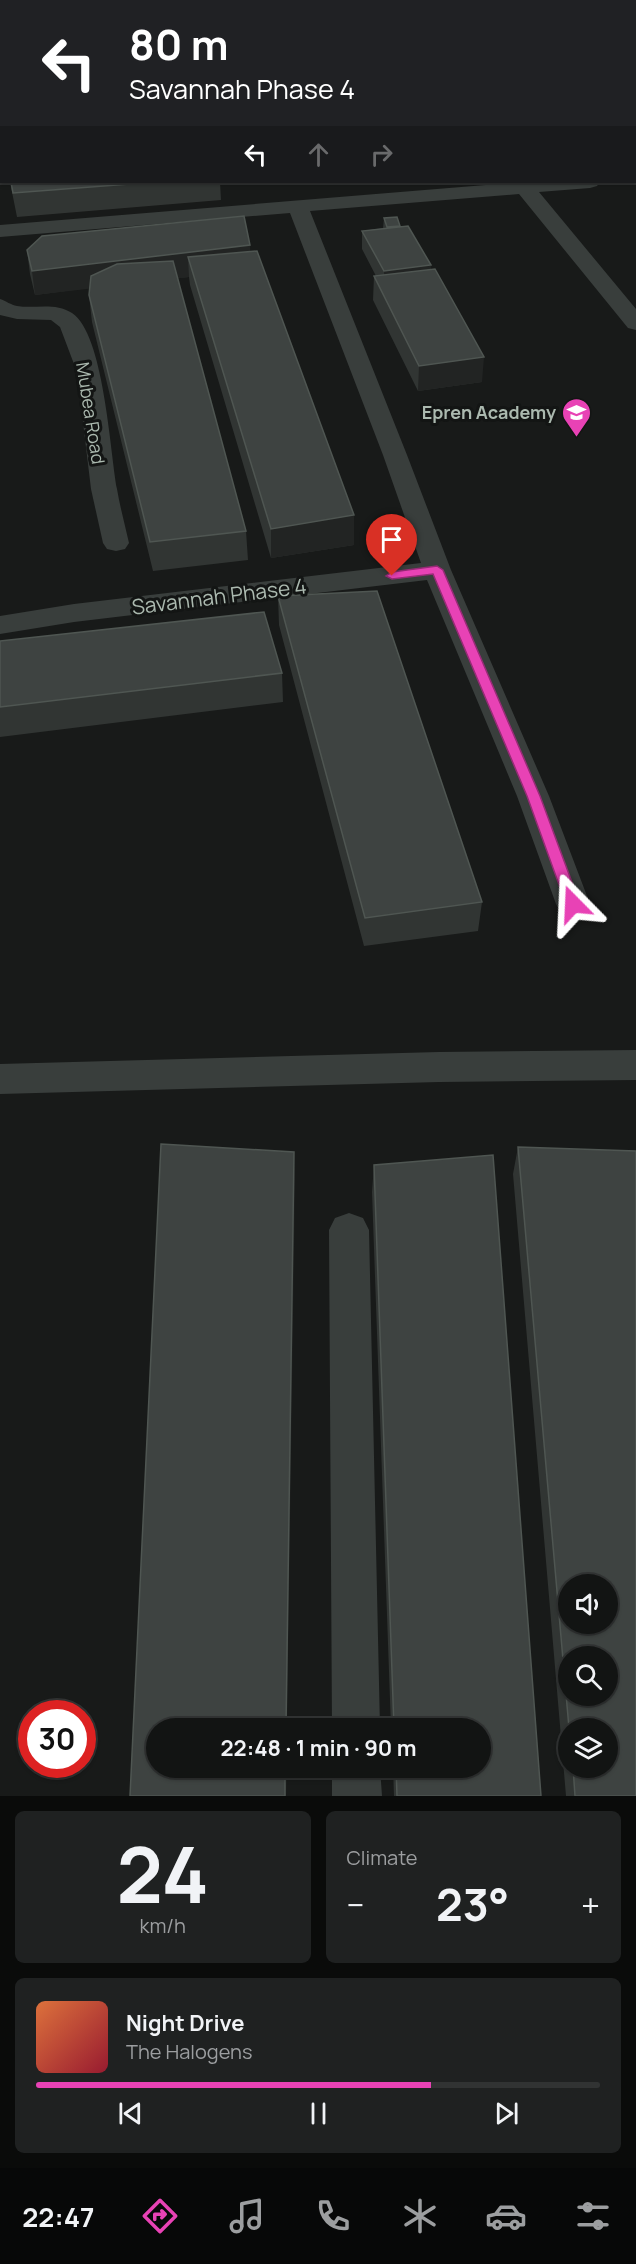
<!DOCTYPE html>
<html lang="en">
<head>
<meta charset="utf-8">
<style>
	:root { --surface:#121413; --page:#1f2121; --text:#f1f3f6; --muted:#9c9ea0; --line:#313333; --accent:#e842b5 }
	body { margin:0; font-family:Manrope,sans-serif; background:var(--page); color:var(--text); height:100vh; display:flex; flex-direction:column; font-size:22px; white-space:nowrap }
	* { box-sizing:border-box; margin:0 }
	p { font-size:20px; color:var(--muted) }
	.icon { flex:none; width:33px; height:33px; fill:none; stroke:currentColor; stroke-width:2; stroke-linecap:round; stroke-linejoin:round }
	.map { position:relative; height:1796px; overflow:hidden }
	.details { display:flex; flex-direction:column; gap:15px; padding:15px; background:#0a0b0a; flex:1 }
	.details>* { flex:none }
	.hud { position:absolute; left:0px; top:0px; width:636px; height:183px; box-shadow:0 2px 4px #0004,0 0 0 2px var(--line); background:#202124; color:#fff; overflow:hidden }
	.tools { position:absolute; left:558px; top:1574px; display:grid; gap:12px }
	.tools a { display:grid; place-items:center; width:60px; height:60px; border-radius:50%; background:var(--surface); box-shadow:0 2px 4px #0004,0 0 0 2px var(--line); font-size:30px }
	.speed { position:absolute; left:18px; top:1700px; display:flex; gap:12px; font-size:30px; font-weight:700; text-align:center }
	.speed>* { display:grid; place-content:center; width:78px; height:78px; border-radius:50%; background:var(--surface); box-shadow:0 2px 4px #0004,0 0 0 2px var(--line); line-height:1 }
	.speed .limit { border:9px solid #d22; background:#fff; color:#111 }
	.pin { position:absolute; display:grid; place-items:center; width:51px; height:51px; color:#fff; margin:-62px -26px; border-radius:50% 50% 50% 0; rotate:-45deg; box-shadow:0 0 6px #0007 }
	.pin .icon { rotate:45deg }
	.me { position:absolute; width:66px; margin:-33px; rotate:339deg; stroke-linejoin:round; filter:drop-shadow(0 0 4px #0008) }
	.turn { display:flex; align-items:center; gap:21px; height:126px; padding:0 30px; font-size:27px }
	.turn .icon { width:78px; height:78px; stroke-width:2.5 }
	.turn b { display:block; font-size:42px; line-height:51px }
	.lanes { display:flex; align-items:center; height:57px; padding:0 30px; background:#0003; justify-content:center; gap:30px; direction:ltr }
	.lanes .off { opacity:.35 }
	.big { font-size:45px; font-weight:700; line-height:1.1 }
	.details .tile { flex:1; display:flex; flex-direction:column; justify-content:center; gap:9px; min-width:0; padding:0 21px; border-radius:9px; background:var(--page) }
	.details .dial { align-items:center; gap:0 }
	.dial b { font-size:78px; line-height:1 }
	.song { display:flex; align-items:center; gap:18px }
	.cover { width:72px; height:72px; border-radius:9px; background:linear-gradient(135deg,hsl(20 70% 55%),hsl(350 70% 35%)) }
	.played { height:6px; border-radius:3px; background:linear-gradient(90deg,var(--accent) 70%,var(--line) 70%) }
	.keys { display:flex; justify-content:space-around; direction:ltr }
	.heat { display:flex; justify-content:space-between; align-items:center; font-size:33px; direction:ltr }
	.details .tiles { flex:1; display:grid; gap:15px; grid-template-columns:1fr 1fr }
	.tile:last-child { grid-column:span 2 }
	.trip { position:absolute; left:146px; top:1718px; width:345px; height:60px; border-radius:30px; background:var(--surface); box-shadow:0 2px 4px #0004,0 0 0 2px var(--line); font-weight:700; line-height:60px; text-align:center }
	.tab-bar { display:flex; height:96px; justify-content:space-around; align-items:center; background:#070808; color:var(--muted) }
	.tab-bar .icon { width:42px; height:42px }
	.tab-bar .active { color:var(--accent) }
	.tab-bar b { font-size:27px; color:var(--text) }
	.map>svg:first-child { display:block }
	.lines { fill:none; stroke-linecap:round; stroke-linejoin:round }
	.street { fill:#393e3c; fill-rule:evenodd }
	.secondary { fill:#474e4a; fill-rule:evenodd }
	.wall { fill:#313533; fill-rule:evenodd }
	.shaded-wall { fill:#222423 }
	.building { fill:#3e4341; stroke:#4f5652; stroke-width:1.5; fill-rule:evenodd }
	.route { fill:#e842b5; stroke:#972b76; stroke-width:1.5 }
	.labels { text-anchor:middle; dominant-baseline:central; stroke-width:6; stroke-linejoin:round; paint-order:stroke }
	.far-poi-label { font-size:18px; font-weight:bold; fill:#abb9af; stroke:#131514; text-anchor:end }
	.far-street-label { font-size:18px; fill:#abb9af; stroke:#131514 }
	.street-label { font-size:21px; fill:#abb9af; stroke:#131514 }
</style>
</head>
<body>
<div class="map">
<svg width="636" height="1796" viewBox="0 0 636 1796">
	<rect width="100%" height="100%" fill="#181a19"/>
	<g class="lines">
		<!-- street -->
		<path class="street" d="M 141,0 L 157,0 L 158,2 L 141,2 Z
			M 270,0 L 286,0 L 287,2 L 270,2 Z
			M 634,169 L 636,181 L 632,182 L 634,182 Z
			M 523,182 L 600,182 L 597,186 L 590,188 L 539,192 L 636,309 L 636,330 L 628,328 L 519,194 L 310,211 L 407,455 L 451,570 L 549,796 L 590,904 L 585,913 L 573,917 L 561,913 L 556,904 L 517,796 L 427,580 L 74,622 L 0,634 L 0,616 L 74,604 L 421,563 L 383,455 L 290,213 L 0,237 L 0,225 Z
			M 0,299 C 6,301 11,305 17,306 C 35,309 55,302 72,313 C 104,334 110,451 117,489 C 120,507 125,525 129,543 L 125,549 L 116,551 L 107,549 L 103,543 L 91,489 L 77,372 L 60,327 L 51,320 L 17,319 L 0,315 Z
			M 636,1050 L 636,1080 L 439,1082 L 0,1094 L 0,1064 L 439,1052 Z
			M 349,1213 L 363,1218 L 369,1230 L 380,1728 L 332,1728 L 329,1230 L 335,1218 Z
			M 332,1767 L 380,1767 L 382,1796 L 332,1796 Z"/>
		<!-- secondary -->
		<path class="secondary" d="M 468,0 L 484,0 L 485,2 L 468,2 Z
			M 634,123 L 636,124 L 636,136 L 634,135 Z"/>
	</g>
	<!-- wall -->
	<path class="wall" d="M 0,0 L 2,2 L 2,99 L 0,85 Z
		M 175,0 L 235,0 L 235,2 L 175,2 Z
		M 302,0 L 370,0 L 370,2 L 302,2 Z
		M 595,0 L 622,0 L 622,2 L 596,2 Z
		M 636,22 L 636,40 L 634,35 Z
		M 636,68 L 636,100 L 634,99 L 634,69 Z
		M 10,182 L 220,182 L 221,200 L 17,217 Z
		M 384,218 L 400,226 L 431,269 L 482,382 L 418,391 L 373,300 L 374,276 L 376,276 L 362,249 L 362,231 L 383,228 Z
		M 27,250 L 250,251 L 354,545 L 271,558 L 190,285 L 189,277 L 177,278 L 246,531 L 248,560 L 153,571 L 92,322 L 89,295 L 89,288 L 35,295 L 30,274 Z
		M 278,596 L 482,902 L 478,931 L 364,946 L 279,625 Z
		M 0,641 L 282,673 L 283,702 L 0,737 Z
		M 518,1147 L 636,1796 L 566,1796 L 513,1174 ZM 568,1728 L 608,1728 L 608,1767 L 568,1767 Z
		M 374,1165 L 541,1796 L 394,1796 L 393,1767 L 480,1767 L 480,1728 L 391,1728 L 372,1192 Z"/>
	<!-- shaded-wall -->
	<path class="shaded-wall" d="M 98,0 L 131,0 L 131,2 L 87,2 Z
		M 311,0 L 370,0 L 370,2 L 311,2 Z
		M 250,245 L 251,269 L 188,257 L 189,277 L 35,295 L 32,271 Z
		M 431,265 L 430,284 L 384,290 L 384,271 Z
		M 484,357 L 482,382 L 418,391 L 419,366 Z
		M 354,515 L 354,545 L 271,558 L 271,529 Z
		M 294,1152 L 295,1179 L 287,1728 L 286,1728 Z
		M 285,1767 L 287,1767 L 286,1796 L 285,1796 Z"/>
	<!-- building -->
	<path class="building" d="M 0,0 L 40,0 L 40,2 L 2,2 L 2,7 L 0,7 Z
		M 67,0 L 98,0 L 87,2 L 67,2 Z
		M 608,0 L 622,0 L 622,2 L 608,2 Z
		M 0,28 L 2,28 L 2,99 L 0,85 Z
		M 636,68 L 636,82 L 634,81 L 634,69 Z
		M 11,182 L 156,182 L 13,193 Z
		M 244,216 L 250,245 L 32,271 L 27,250 L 42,236 Z
		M 397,217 L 400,226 L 387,227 L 384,218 Z
		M 408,226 L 431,265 L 384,271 L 362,231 Z
		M 257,251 L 354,515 L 271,529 L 188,257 Z
		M 173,261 L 246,531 L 150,542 L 89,295 L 91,276 L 117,264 Z
		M 435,269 L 484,357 L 419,366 L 374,276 Z
		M 377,591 L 482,902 L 365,918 L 278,596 Z
		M 264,612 L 282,673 L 0,707 L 0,641 Z
		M 161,1144 L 294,1152 L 286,1728 L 156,1728 L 156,1767 L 285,1767 L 285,1796 L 130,1796 Z
		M 518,1147 L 636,1151 L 636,1796 L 575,1796 L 573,1767 L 608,1767 L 608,1728 L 569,1728 ZM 568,1584 L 608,1584 L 608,1623 L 568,1623 ZM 568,1656 L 608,1656 L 608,1695 L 568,1695 Z
		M 493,1155 L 541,1796 L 397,1796 L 396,1767 L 480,1767 L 480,1728 L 394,1728 L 374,1165 Z"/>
	<!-- route -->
	<path class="route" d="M 437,566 L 443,570 L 540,796 L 580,904 L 578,907 L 568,907 L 566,904 L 527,796 L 433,574 L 392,579 L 386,576 L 392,572 Z"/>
	<!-- icons -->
	<defs>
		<symbol id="school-pin" viewBox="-11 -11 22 30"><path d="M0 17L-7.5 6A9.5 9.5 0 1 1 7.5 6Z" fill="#e842b5" stroke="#131514"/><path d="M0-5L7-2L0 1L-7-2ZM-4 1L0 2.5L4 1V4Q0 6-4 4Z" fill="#fff"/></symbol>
	</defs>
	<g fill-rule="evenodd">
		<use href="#school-pin" x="560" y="396" width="33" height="45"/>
	</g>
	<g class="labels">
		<!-- far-poi labels -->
		<g class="far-poi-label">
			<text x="556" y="412">Epren Academy</text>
		</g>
		<!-- far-street labels -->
		<g class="far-street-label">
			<text transform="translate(91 413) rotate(81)">Mubea Road</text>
		</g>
		<!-- street labels -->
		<g class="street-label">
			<text transform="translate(219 596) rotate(-7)">Savannah Phase 4</text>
		</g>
	</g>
</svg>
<div class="tools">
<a><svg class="icon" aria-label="sound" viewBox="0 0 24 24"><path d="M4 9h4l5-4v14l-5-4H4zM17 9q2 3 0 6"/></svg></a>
<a><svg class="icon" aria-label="search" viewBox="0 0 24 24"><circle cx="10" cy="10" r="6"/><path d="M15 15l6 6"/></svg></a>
<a><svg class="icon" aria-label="layers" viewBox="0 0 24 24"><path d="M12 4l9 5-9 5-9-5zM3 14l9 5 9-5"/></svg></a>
</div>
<div class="speed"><div class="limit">30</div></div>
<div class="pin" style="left:392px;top:576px;background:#d93025"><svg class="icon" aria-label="arrive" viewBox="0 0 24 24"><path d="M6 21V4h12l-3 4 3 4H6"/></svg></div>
<svg class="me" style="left:573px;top:904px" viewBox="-20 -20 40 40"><path d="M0-17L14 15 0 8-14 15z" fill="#e842b5" stroke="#fff" stroke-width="4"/></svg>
<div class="trip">22:48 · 1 min · 90 m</div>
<div class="hud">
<div class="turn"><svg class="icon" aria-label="left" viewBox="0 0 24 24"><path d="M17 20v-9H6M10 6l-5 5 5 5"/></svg><div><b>80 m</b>Savannah Phase 4</div></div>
<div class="lanes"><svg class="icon" aria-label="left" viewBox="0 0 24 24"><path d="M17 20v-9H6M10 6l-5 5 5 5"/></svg><svg class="icon off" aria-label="ahead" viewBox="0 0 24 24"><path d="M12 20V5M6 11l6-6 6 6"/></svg><svg class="icon off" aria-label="right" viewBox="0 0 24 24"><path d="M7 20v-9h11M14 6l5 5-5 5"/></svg></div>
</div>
</div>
<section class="details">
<div class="tiles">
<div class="tile dial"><b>24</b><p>km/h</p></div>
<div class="tile"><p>Climate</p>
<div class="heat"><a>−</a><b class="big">23°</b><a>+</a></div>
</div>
<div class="tile">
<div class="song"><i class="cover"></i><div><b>Night Drive</b><p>The Halogens</p></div></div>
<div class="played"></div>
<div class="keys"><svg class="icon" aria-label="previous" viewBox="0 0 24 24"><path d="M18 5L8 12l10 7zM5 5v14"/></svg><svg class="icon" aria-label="pause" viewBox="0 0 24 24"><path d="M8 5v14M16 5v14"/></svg><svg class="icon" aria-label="next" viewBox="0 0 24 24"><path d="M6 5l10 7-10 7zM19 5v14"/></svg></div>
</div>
</div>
</section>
<nav class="tab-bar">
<b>22:47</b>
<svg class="icon active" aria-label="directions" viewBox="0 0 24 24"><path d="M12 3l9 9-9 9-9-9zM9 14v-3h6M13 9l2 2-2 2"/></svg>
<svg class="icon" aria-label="music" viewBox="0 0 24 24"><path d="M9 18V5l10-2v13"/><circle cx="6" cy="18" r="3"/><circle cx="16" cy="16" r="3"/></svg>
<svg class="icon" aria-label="phone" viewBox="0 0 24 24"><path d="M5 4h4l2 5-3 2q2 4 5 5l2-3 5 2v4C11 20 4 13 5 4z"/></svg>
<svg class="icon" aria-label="climate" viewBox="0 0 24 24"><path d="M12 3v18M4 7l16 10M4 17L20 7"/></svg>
<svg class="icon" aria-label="car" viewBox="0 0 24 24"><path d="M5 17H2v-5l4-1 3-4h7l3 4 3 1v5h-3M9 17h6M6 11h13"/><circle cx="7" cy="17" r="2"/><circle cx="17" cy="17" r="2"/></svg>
<svg class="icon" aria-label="filters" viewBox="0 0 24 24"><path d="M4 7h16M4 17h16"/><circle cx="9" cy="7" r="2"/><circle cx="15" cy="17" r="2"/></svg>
</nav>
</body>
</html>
